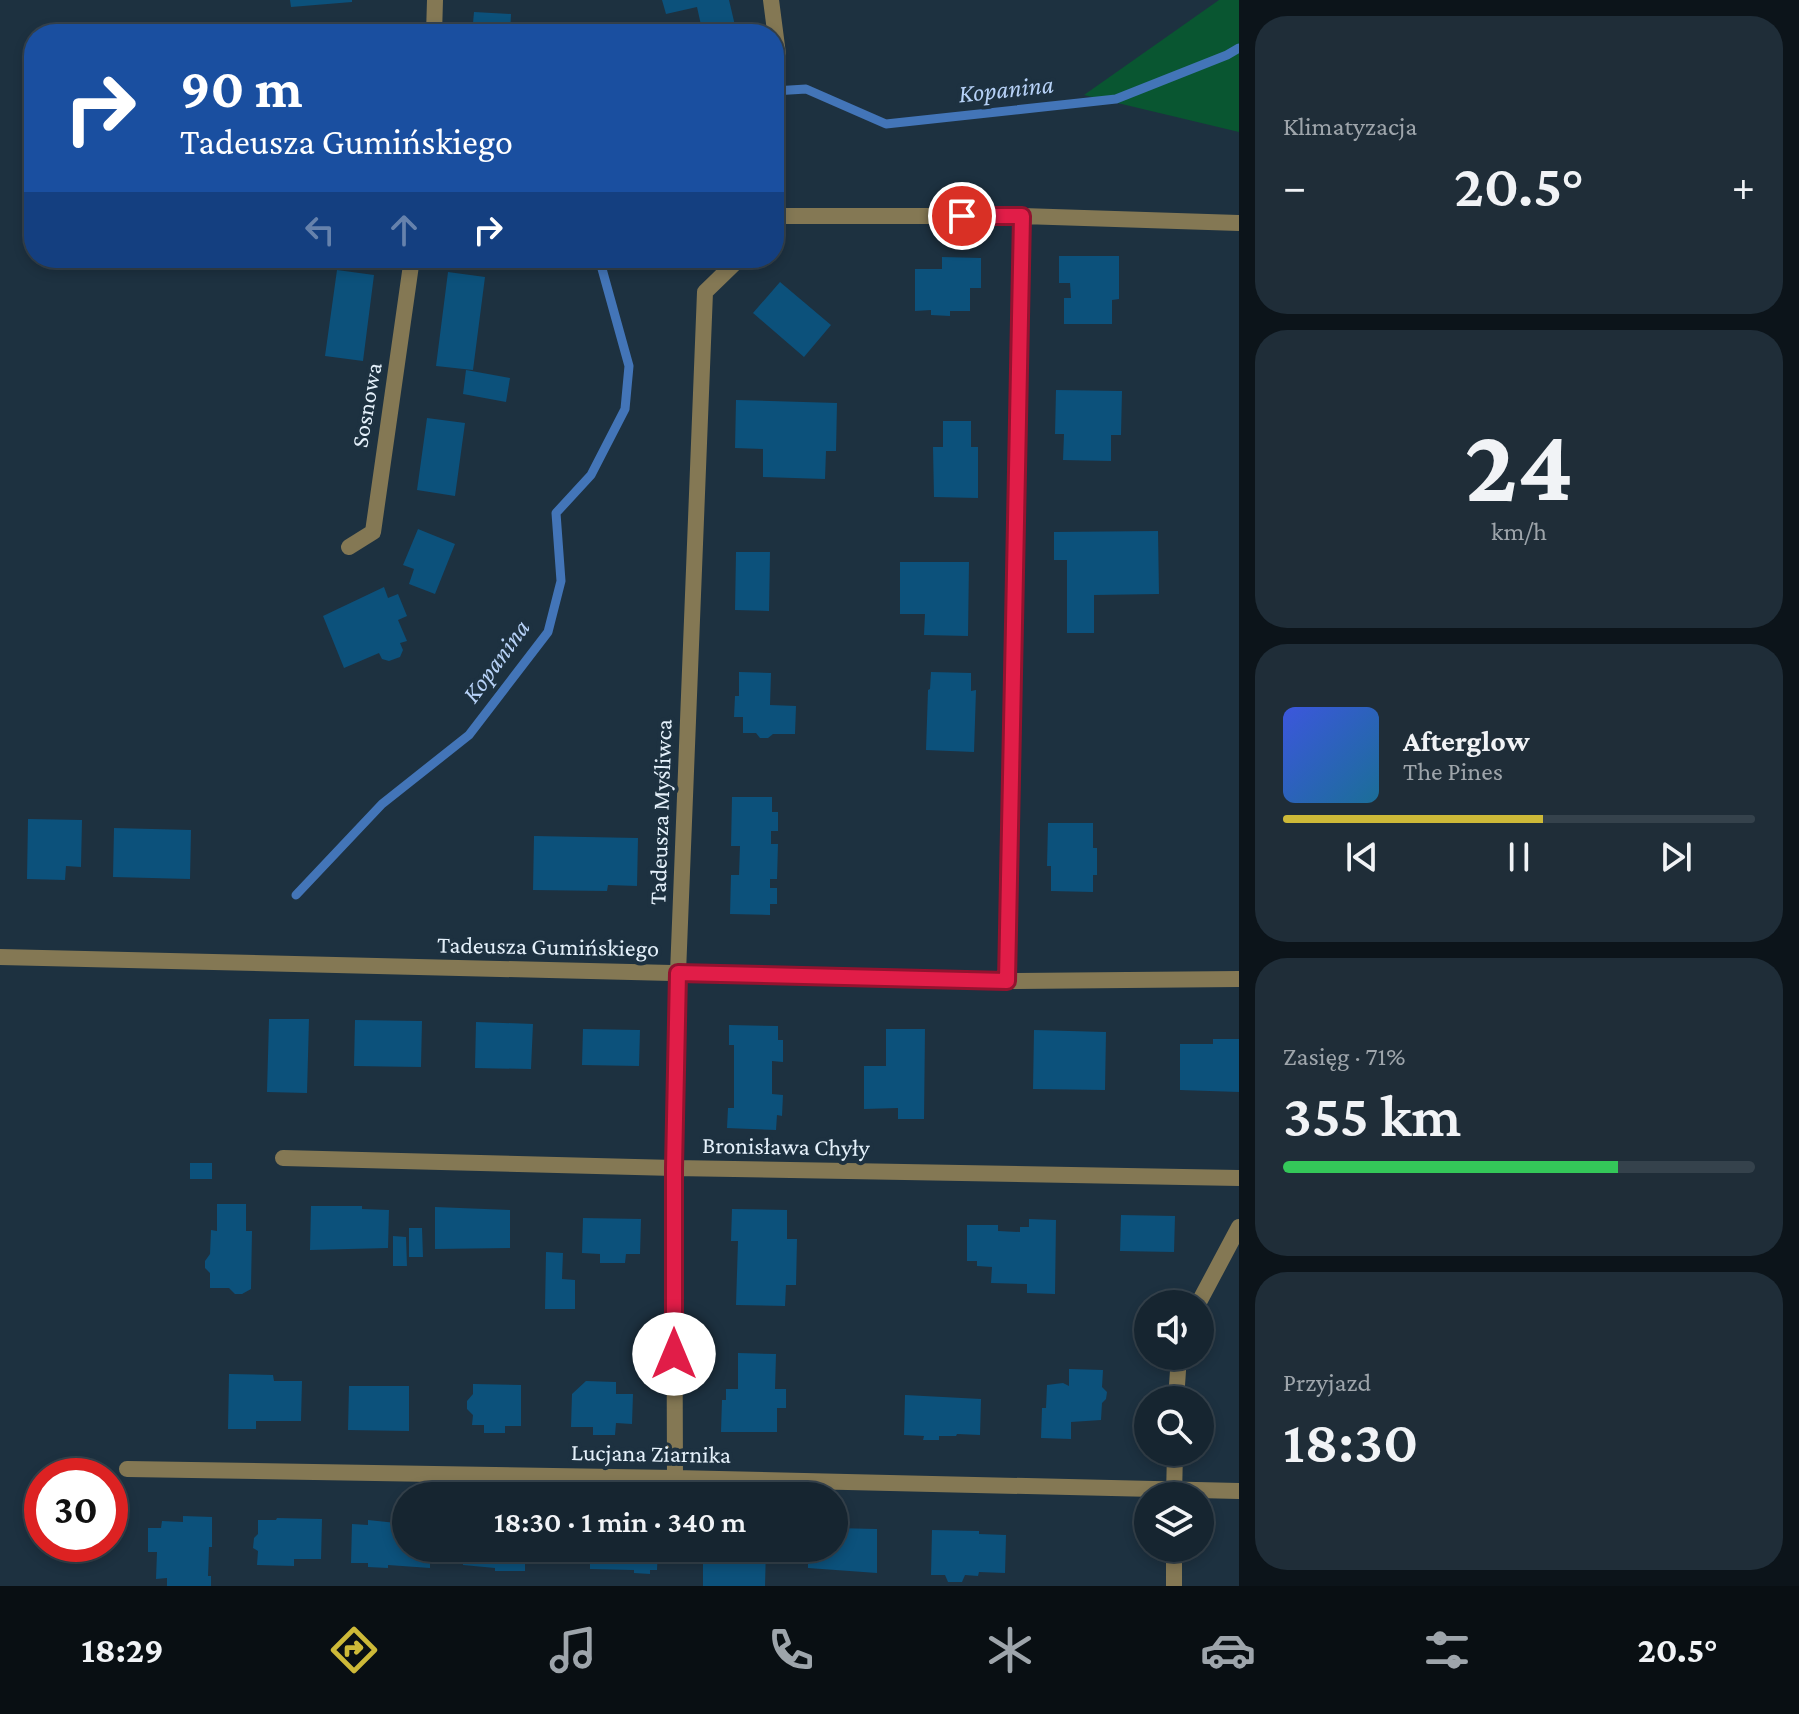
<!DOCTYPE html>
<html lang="pl">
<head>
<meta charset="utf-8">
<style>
	:root { --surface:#162530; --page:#1f2d38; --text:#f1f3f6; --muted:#9ea5ab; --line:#35424c; --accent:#cdb938 }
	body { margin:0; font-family:"Crimson Pro",serif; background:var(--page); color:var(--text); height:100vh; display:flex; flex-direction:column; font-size:30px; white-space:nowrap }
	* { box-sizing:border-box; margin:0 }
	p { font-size:26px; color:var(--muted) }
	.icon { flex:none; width:44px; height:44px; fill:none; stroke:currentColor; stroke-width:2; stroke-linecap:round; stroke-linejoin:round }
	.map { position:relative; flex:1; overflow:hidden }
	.side { display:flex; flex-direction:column; gap:16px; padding:16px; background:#0c141a; width:560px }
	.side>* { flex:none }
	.top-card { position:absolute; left:24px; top:24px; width:760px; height:244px; border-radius:32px; box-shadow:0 4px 12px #0003,0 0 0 2px var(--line); background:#1a4fa0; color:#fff; overflow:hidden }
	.controls { position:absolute; left:1134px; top:1290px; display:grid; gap:16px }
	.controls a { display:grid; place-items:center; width:80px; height:80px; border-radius:50%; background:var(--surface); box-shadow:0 4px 12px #0003,0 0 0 2px var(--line); font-size:40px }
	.speed { position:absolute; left:24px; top:1458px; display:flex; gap:16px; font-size:40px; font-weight:700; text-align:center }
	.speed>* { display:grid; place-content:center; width:104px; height:104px; border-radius:50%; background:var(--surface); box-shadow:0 4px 12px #0003,0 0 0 2px var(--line); line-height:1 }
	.speed .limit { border:12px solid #d22; background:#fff; color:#111 }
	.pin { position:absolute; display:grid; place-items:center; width:68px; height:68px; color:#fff; margin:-34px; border:4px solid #fff; border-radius:50%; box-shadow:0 2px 8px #0007 }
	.me { position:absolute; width:88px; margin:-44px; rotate:0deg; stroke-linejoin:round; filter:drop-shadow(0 0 6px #0008) }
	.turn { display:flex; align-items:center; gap:28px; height:168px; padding:0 24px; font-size:36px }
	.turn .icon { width:104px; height:104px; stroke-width:2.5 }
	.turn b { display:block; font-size:56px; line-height:68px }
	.lanes { display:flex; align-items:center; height:76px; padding:0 24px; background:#0003; justify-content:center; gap:40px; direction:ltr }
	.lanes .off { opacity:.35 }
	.big { font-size:60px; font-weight:600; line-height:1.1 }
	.side .tile { flex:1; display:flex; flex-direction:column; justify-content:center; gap:12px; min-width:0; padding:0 28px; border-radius:32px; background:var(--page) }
	.side .dial { align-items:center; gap:0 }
	.dial b { font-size:104px; line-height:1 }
	.song { display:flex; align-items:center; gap:24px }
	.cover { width:96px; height:96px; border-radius:12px; background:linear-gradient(135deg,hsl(230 70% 55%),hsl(200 70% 35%)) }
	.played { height:8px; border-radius:4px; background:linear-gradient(90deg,var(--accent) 55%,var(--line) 55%) }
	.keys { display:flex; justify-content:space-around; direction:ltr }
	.heat { display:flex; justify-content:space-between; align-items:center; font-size:44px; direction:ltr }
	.charge { height:12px; border-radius:6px; background:linear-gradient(90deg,#34c759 71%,var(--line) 0) }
	.trip { position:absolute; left:392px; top:1482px; width:456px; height:80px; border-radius:40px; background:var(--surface); box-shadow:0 4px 12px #0003,0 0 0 2px var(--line); font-weight:600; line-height:80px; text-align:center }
	.dock { display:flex; height:128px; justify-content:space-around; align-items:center; background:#090f13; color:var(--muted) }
	.dock .icon { width:56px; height:56px }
	.dock .active { color:var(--accent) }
	.dock b { font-size:36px; color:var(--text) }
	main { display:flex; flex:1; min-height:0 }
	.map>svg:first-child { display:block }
	.green { fill:#095631 }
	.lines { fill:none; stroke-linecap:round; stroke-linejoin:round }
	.stream { stroke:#4375b8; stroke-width:9 }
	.building { fill:#0c517b }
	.minor { stroke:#847854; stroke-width:16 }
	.route-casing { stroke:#92132f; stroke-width:20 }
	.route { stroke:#e11d48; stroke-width:14 }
	.labels { text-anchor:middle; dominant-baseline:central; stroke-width:8; stroke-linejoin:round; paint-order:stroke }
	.street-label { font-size:24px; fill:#e4f0fa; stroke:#1d3140 }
	.water-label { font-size:26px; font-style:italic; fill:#b7d2f7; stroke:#1d3140 }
</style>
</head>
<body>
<main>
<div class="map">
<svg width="1239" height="1586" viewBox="0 0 1239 1586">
	<rect width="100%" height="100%" fill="#1d3140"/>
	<!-- green -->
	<path class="green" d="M 1219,0 L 1239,0 L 1239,132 L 1084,95 Z"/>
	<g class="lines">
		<!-- stream -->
		<path class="stream" d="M 774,91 L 806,89 L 886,124 L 1116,99 L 1227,55 L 1239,48
			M 296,895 L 382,804 L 469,735 L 548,632 L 561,581 L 556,513 L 591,475 L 625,409 L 629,366 L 599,258"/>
	</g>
	<!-- building -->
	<path class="building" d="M 290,0 L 352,0 L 352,2 L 291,7 Z
		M 662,0 L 729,0 L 737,34 L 703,34 L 697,7 L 666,14 Z
		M 474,12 L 511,14 L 510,34 L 472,34 Z
		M 111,24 L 113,34 L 79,34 L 78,30 Z
		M 1059,256 L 1119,256 L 1119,299 L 1112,300 L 1112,324 L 1064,324 L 1064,298 L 1071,298 L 1070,283 L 1059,283 Z
		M 942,257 L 981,258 L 981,288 L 970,288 L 970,311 L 950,311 L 950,316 L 931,315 L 931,310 L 915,311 L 915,269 L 942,269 Z
		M 337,270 L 374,275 L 363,361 L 325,356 Z
		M 448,272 L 485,277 L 473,370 L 436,366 Z
		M 780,282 L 831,325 L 804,357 L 753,313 Z
		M 466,370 L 510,378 L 506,402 L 463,394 Z
		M 1056,390 L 1122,391 L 1121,435 L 1111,435 L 1111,461 L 1063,460 L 1064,434 L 1055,434 Z
		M 736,400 L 837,403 L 836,451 L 826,451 L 825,479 L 763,477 L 763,449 L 735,448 Z
		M 427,418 L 465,423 L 455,496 L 417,490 Z
		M 943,421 L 971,421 L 971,447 L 978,447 L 978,498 L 934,497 L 933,447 L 943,447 Z
		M 418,529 L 455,544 L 435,594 L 409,584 L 414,569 L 403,565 Z
		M 1158,531 L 1159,594 L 1094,595 L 1094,633 L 1067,633 L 1067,560 L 1054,560 L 1054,532 Z
		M 736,552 L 770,552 L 769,611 L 735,610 Z
		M 900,562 L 969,562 L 968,636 L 924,635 L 925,614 L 900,614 Z
		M 384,587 L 388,598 L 398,594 L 407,616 L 398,620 L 407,641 L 400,643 L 403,650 L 400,657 L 389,661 L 382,659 L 379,653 L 344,668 L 323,616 Z
		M 739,672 L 771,673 L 770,705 L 796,706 L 795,734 L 773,734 L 768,738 L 760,738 L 756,733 L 743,733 L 743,717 L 734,717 L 735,696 L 739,696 Z
		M 931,672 L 971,673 L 971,691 L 976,690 L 974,752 L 926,750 L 928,690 L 930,689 Z
		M 732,797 L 772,797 L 772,812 L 778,812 L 778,831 L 771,831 L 771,844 L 778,844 L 777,879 L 770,879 L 770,888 L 777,888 L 777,904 L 770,904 L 770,915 L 730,914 L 731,875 L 739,875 L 740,846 L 731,846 Z
		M 28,819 L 82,820 L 81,867 L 66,866 L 65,880 L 27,879 Z
		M 1048,823 L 1093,823 L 1093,848 L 1097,848 L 1097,875 L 1093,875 L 1093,892 L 1051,891 L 1051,866 L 1047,866 Z
		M 114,828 L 191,830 L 190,879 L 113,877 Z
		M 534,836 L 638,838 L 637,886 L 608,885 L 607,891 L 533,890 Z
		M 269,1019 L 309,1019 L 307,1093 L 267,1092 Z
		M 355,1020 L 422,1021 L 421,1067 L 354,1066 Z
		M 476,1022 L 533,1024 L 531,1069 L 475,1068 Z
		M 729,1025 L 778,1026 L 778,1040 L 783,1040 L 783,1062 L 772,1061 L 772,1094 L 783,1095 L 782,1116 L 777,1115 L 776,1130 L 727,1128 L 728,1108 L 734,1108 L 734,1045 L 729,1045 Z
		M 583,1029 L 640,1030 L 639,1066 L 582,1065 Z
		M 886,1029 L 925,1029 L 924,1119 L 898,1119 L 898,1108 L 864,1109 L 864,1066 L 886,1066 Z
		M 1034,1030 L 1106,1032 L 1105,1090 L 1033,1089 Z
		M 1213,1039 L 1239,1039 L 1239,1092 L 1180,1090 L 1180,1044 L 1213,1044 Z
		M 190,1163 L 212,1163 L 212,1179 L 190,1179 Z
		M 217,1204 L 246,1204 L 246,1231 L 252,1231 L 251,1289 L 242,1294 L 235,1294 L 229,1288 L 210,1288 L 210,1273 L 205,1268 L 205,1261 L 210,1254 L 211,1230 L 217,1231 Z
		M 311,1206 L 362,1206 L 362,1209 L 389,1210 L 388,1248 L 310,1250 Z
		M 435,1207 L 510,1210 L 510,1248 L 435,1249 Z
		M 732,1209 L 787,1210 L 787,1239 L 797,1239 L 796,1285 L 786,1285 L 785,1306 L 736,1305 L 738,1241 L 731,1241 Z
		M 1121,1215 L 1175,1216 L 1174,1252 L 1120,1251 Z
		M 583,1218 L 641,1219 L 640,1254 L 626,1254 L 625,1263 L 600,1263 L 600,1254 L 582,1253 Z
		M 1029,1219 L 1056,1220 L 1055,1294 L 1027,1293 L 1027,1284 L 991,1283 L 992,1267 L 977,1266 L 977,1261 L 967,1261 L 967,1225 L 998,1225 L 998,1231 L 1020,1232 L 1020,1227 L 1029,1227 Z
		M 409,1228 L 422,1228 L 423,1257 L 409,1257 Z
		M 393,1236 L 406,1237 L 407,1266 L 393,1266 Z
		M 546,1252 L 563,1253 L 562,1279 L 575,1280 L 575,1309 L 545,1309 Z
		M 738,1353 L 776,1354 L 775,1389 L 786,1389 L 786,1408 L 777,1408 L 777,1432 L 721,1432 L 722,1400 L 726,1400 L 726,1389 L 738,1389 Z
		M 1069,1369 L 1103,1370 L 1102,1387 L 1107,1392 L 1106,1399 L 1102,1403 L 1101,1420 L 1071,1422 L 1071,1439 L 1041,1438 L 1042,1408 L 1046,1408 L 1047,1385 L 1063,1383 L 1069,1386 Z
		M 229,1374 L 273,1375 L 274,1381 L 302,1381 L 301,1421 L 256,1421 L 256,1429 L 228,1429 Z
		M 586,1381 L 616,1382 L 616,1394 L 633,1394 L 632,1424 L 616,1423 L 615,1435 L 593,1435 L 593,1427 L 571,1427 L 572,1394 Z
		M 473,1384 L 521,1385 L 521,1426 L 505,1426 L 505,1433 L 484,1433 L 484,1425 L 472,1425 L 473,1415 L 467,1409 L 467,1401 L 473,1394 Z
		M 349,1386 L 409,1386 L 409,1431 L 348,1430 Z
		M 905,1395 L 981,1399 L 980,1435 L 957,1434 L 956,1436 L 939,1436 L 939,1440 L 923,1440 L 924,1436 L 904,1435 Z
		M 183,1516 L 212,1517 L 212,1547 L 209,1547 L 208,1576 L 211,1576 L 211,1586 L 167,1586 L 167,1578 L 156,1579 L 157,1552 L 148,1552 L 148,1528 L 161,1528 L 162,1521 L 183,1522 Z
		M 277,1518 L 322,1519 L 321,1559 L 294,1559 L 294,1566 L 257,1565 L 258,1551 L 253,1548 L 254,1538 L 258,1534 L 258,1520 L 276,1520 Z
		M 368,1520 L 406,1524 L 406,1548 L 430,1548 L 430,1568 L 388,1565 L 388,1568 L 368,1567 L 368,1563 L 351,1563 L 352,1524 L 368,1525 Z
		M 834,1528 L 877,1529 L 877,1573 L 808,1568 L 808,1548 L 834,1548 Z
		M 932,1530 L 979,1531 L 979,1534 L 1006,1535 L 1005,1573 L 979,1572 L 978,1576 L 965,1575 L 962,1582 L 948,1582 L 945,1575 L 931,1575 Z
		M 463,1548 L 545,1548 L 540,1555 L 525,1555 L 525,1571 L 495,1571 L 495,1568 L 463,1565 Z
		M 590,1548 L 658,1548 L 657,1570 L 650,1570 L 650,1574 L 634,1573 L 634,1570 L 590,1569 Z
		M 703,1548 L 766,1548 L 765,1586 L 703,1586 Z"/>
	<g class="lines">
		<!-- minor -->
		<path class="minor" d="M 771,0 L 778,54
			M 434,34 L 435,0
			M 774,224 L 783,216 L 1022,216 L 1239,223
			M 349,547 L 373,532 L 412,258
			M 0,957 L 1007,981 L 1239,979
			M 1007,981 L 1022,216
			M 283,1158 L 674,1168 L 1239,1178
			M 1198,1304 L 1239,1227
			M 1176,1400 L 1179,1356
			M 127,1469 L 675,1478 L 1239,1491
			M 675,1478 L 674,1168 L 678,973 L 705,292 L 740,258
			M 1174,1496 L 1175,1452
			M 1174,1586 L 1174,1548"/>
	</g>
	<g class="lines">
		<defs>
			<path id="route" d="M 674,1354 L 674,1168 L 678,973 L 1007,981 L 1022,216 L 962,216"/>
		</defs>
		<!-- route casing -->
		<use href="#route" class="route-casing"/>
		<!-- route -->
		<use href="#route" class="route"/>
	</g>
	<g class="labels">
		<!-- street labels -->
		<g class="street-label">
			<text transform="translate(366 405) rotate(-80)">Sosnowa</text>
			<text transform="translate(660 812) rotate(-88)">Tadeusza Myśliwca</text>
			<text transform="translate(548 946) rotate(1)">Tadeusza Gumińskiego</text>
			<text transform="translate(786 1146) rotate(1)">Bronisława Chyły</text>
			<text transform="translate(651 1453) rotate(1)">Lucjana Ziarnika</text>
		</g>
		<!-- water labels -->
		<g class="water-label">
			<text transform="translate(1006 89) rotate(-6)">Kopanina</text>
			<text transform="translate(496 661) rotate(-54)">Kopanina</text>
		</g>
	</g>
</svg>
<div class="controls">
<a><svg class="icon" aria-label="sound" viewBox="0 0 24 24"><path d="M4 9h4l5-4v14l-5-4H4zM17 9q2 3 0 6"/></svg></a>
<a><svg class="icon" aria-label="search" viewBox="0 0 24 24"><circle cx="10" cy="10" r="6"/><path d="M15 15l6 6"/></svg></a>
<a><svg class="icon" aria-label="layers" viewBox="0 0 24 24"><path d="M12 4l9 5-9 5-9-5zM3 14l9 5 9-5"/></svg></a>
</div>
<div class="speed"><div class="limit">30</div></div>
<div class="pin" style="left:962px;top:216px;background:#d93025"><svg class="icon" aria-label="arrive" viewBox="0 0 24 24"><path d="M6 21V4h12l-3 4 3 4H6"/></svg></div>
<svg class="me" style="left:674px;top:1354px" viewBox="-20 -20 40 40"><circle r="19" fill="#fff"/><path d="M0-13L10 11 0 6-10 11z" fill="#e11d48"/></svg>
<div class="trip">18:30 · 1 min · 340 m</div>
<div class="top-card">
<div class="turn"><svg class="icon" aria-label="right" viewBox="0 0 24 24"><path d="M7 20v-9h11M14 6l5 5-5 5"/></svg><div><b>90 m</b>Tadeusza Gumińskiego</div></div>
<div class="lanes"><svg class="icon off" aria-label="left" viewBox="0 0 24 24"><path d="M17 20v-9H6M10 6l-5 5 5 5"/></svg><svg class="icon off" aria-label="ahead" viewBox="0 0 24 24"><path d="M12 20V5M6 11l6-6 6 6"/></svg><svg class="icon" aria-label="right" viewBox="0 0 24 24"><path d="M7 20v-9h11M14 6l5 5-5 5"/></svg></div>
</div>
</div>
<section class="side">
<div class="tile"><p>Klimatyzacja</p>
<div class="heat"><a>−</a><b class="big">20.5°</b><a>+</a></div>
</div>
<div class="tile dial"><b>24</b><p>km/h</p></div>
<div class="tile">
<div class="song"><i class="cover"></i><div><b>Afterglow</b><p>The Pines</p></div></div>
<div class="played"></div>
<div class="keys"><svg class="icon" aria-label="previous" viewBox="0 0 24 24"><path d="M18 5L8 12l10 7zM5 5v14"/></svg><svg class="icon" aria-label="pause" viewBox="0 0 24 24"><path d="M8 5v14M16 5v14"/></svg><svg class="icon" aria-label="next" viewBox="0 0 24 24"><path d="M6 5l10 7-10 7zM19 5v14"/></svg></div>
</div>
<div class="tile"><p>Zasięg · 71%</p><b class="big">355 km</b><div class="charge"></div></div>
<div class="tile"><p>Przyjazd</p><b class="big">18:30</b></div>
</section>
</main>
<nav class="dock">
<b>18:29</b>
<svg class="icon active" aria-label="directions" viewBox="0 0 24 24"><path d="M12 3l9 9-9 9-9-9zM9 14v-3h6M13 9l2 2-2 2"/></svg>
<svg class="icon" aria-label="music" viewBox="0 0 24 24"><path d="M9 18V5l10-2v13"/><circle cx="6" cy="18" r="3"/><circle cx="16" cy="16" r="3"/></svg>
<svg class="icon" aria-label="phone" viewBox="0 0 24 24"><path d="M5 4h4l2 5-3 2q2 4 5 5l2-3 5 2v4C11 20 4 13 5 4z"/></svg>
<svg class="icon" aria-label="climate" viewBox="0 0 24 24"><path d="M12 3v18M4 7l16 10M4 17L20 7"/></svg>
<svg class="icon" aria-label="car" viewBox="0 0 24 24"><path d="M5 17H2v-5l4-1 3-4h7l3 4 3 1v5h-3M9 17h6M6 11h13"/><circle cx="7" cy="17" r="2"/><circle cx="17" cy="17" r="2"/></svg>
<svg class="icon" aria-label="filters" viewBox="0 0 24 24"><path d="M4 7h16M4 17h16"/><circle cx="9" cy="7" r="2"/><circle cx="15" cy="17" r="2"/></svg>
<b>20.5°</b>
</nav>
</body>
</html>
